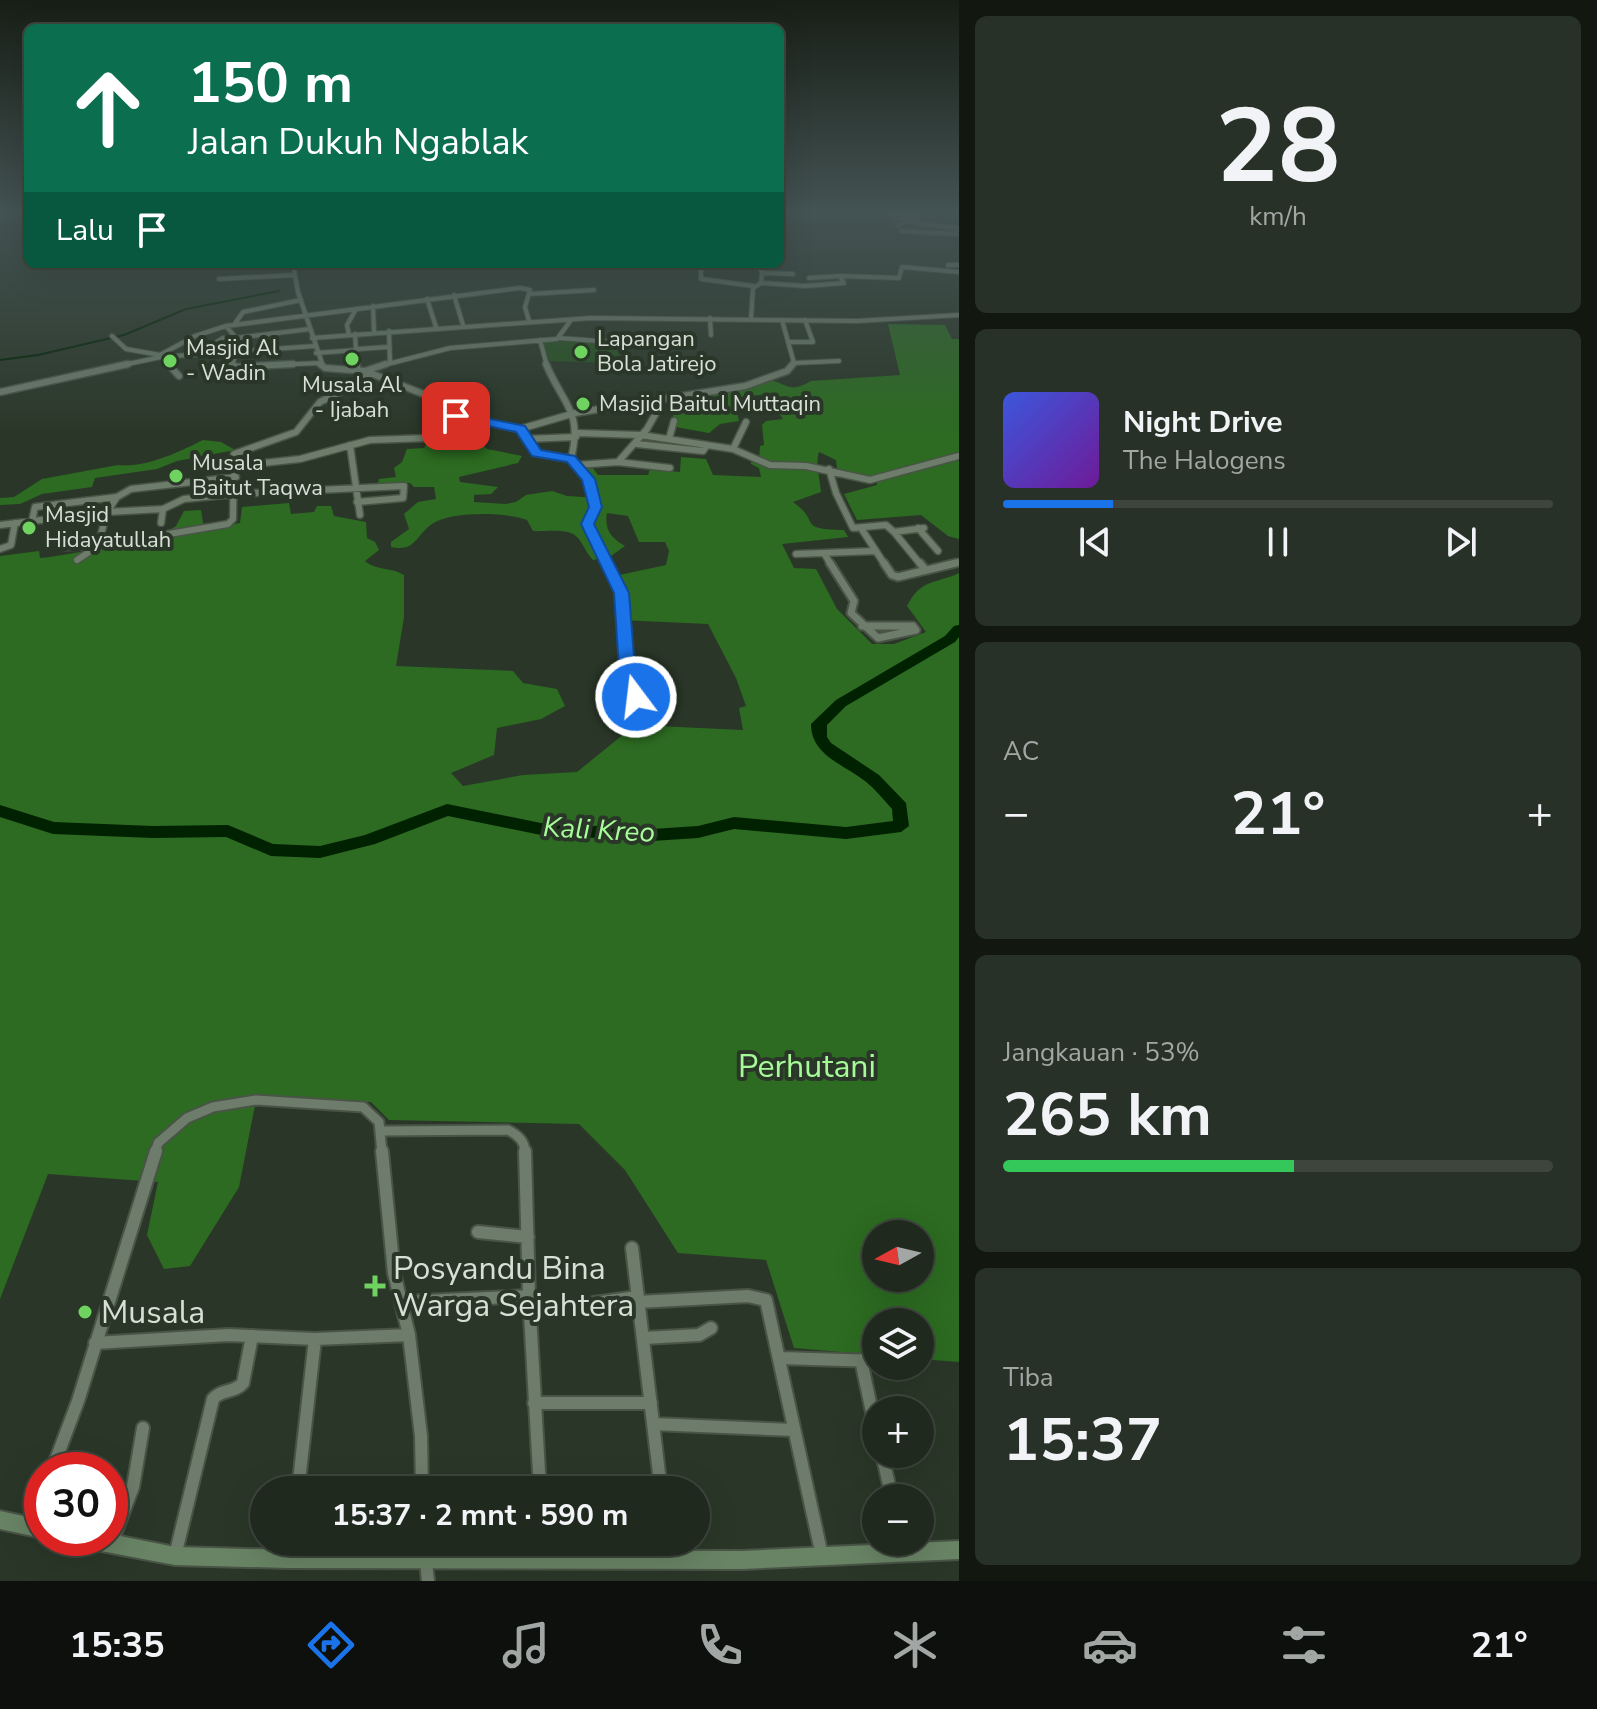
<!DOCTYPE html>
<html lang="id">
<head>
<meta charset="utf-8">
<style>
	:root { --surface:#20291e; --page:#283127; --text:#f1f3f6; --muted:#a2a6a4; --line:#3d453c; --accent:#1a73e8 }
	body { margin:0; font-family:"Nunito Sans",sans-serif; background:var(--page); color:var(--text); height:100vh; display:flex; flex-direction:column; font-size:30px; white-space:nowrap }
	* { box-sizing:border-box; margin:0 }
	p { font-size:26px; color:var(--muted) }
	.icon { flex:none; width:44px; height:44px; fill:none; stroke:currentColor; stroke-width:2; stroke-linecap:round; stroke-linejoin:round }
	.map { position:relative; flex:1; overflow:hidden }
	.sheet { display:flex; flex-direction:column; gap:16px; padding:16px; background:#121710; width:638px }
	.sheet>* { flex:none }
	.guide { position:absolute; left:24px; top:24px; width:760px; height:244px; border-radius:12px; box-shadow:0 8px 32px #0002,0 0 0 2px var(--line); background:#0b6e4f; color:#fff; overflow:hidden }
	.needle { width:52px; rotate:262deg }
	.tools { position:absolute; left:862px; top:1220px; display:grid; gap:16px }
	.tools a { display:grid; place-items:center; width:72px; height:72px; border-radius:50%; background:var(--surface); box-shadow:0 8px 32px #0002,0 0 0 2px var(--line); font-size:40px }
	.speed { position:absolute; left:24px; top:1452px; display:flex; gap:16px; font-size:40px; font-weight:700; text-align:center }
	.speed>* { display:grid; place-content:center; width:104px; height:104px; border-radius:50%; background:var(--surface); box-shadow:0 8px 32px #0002,0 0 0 2px var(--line); line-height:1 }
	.speed .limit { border:12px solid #d22; background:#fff; color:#111 }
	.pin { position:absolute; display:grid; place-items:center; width:68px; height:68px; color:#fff; margin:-34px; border-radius:16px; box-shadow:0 4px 12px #0006 }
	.me { position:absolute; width:88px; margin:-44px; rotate:345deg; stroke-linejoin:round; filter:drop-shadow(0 0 6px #0008) }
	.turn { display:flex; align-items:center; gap:28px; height:168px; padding:0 32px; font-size:36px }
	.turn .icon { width:104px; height:104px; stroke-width:2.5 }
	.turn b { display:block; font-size:56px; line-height:68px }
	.then { display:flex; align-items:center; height:76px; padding:0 32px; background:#0003; gap:16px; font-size:30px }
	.big { font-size:60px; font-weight:700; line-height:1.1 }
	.sheet .tile { flex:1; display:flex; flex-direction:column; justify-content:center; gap:12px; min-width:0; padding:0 28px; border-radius:12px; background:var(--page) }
	.sheet .dial { align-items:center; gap:0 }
	.dial b { font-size:104px; line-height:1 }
	.song { display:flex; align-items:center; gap:24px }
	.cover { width:96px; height:96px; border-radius:12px; background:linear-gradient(135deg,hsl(230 70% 55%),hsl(280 70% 35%)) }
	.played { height:8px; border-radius:4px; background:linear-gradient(90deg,var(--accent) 20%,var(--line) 20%) }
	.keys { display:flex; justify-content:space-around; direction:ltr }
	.heat { display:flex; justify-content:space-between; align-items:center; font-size:44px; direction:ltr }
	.charge { height:12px; border-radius:6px; background:linear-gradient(90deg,#34c759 53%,var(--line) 0) }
	.trip { position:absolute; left:250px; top:1476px; width:460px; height:80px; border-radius:40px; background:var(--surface); box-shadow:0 8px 32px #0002,0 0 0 2px var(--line); font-weight:700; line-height:80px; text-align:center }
	.dock { display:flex; height:128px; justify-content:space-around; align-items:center; background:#0d100c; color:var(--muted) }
	.dock .icon { width:56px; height:56px }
	.dock .selected { color:var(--accent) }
	.dock b { font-size:36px; color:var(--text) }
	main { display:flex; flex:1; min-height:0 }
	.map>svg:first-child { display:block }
	.green { fill:#275320 }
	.forest { fill:#2c6b21; fill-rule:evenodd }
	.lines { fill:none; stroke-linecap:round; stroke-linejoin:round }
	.stream { stroke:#012200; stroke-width:2 }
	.river { fill:#012200; fill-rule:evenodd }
	.minor-far4-casing { stroke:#495447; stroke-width:6 }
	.minor-far3-casing { stroke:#495447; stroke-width:9 }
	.minor-far2-casing { stroke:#495447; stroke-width:11 }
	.minor-far1-casing { stroke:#495447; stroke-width:13 }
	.minor-casing { stroke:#495447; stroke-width:16 }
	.secondary-casing { stroke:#495447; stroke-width:4 }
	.minor-far4 { stroke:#6d7c6b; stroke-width:4 }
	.minor-far3 { stroke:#6d7c6b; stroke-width:6 }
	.minor-far2 { stroke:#6d7c6b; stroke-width:7 }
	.minor-far1 { stroke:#6d7c6b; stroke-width:9 }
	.minor { stroke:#6d7c6b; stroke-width:12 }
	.secondary { fill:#698465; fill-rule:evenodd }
	.route { fill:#1a73e8; stroke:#114b97; stroke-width:2 }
	.poi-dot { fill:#6fd35f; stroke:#2a3728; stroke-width:3 }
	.labels { text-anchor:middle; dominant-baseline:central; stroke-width:8; stroke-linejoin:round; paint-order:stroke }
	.far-poi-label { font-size:22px; fill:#d8e0d6; stroke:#2a3728; text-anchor:start }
	.water-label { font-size:28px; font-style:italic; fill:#a7fd99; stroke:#2a3728 }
	.near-park-label { font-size:32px; fill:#a6fb98; stroke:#2a3728 }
	.near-poi-label { font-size:32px; fill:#d8e0d6; stroke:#2a3728; text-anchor:start }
</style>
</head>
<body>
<main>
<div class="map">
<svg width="959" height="1581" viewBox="0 0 959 1581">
	<rect width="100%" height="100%" fill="#2a3728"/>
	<!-- green -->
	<path class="green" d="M 544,341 L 618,343 L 620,363 L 543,361 Z"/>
	<!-- forest -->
	<path class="forest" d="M 888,324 L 945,325 L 952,339 L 959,339 L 959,539 L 948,536 L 921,515 L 857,520 L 844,494 L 877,485 L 877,481 L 837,468 L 836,460 L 819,452 C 815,464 820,479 821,492 L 793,502 C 822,522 795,529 844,530 L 848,537 L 782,544 L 794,568 L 816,569 L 837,609 L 872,644 L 894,644 L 926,632 L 907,606 C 921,578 936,584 959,573 L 959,1362 L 920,1359 L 920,1322 L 876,1322 L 876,1355 L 794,1348 L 766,1260 L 678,1253 L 625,1170 L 579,1124 L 389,1120 L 371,1102 L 256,1100 L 239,1187 L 190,1266 L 164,1269 L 147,1235 L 158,1182 L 48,1174 L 0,1299 L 0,556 L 39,551 L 40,558 L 50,557 L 153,540 L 176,526 L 184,511 L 201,510 L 204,529 L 240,523 L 242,507 L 289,503 L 291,514 L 314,512 L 317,506 L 331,506 L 334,516 L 366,522 L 367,538 L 375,542 L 379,550 L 365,561 C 377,571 391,567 404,575 L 404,617 L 396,666 L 513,671 L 523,683 L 557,689 L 565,706 L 541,719 L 497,728 L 494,755 L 451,773 L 463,786 L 523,775 L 577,772 L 635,725 L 743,730 L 739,708 L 746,706 L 736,678 L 708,624 L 620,620 L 616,589 L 610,577 L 666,565 L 669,551 L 665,542 L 639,542 L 628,516 L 607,513 C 604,529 611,538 625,546 L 611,556 L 593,560 C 586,553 584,545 578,538 C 569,527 545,532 533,531 L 527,520 C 507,512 451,511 432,524 C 414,537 416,552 391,547 L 391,542 L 409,529 L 404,514 L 418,502 L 436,499 L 434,487 L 414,487 L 410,483 L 378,483 L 379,479 L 396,477 L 394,468 L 402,462 L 407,449 L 424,448 L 428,442 L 424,439 L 438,435 L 447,427 L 474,437 L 487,449 L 522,456 L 518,463 L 459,477 L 460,482 L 498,487 L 491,494 L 474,495 L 474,502 L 506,504 L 516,502 L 526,495 L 552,491 L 567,496 L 599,498 L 582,468 L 592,467 L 598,475 L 648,475 L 650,469 L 680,472 L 681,457 L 706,459 L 713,475 L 761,477 L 759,468 L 751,464 L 751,461 L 759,462 L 760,446 L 764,445 L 762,425 L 766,421 L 783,419 L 765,394 L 734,398 L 739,421 L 720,424 L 709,433 L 676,427 L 673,416 L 678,401 C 692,392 746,381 764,380 C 785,379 786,396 811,381 L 900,375 ZM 876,1234 L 920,1234 L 920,1278 L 876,1278 Z
		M 203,440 L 221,442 L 235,450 L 177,461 L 157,469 L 95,478 L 92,487 L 42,494 L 20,504 L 0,505 L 0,498 L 14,497 L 42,479 L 118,465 C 146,468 179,452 203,440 Z"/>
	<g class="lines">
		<!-- stream -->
		<path class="stream" d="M 0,360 L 38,355 L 124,335 L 186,309 L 279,291"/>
		<!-- river -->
		<path class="river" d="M 959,625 L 959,637 L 955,642 L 846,706 L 827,725 L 827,737 L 831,743 L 879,775 L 906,803 L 909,826 L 901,832 L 846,839 L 734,829 L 698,838 L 652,841 L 541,835 L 448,816 L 375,844 L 320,858 L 271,856 L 226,837 L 153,838 L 53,834 L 0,817 L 0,805 L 54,822 L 153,826 L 228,825 L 273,844 L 320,846 L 365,835 L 447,804 L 541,823 L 652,829 L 698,826 L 734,817 L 846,827 L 893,821 L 892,809 C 883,799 875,789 865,781 C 843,764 811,755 811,724 L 836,700 L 945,636 L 954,626 Z"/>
		<defs>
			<path id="minor-far4" d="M 893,216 L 920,224 L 958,228 L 958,234
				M 898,225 L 918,217 L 904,212
				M 901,231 L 959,234
				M 293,264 L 298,292 L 323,366
				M 948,265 L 959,265
				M 701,270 L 701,279 L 753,286
				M 762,273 L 793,274
				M 840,276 L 899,278 L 902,267 L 959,272
				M 219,279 L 295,275
				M 761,283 L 805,286 L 844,283 L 840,276 L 809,278
				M 529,294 L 594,290
				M 454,295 L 463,325
				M 427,299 L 436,327
				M 373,306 L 374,332
				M 710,318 L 711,335
				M 751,319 L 753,288 L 761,283 L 762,273 L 758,264
				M 782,320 L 794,363 L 791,366
				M 234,325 L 243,312 L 301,300
				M 226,326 L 236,338 L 310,329
				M 389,331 L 390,363
				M 355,334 L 357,366
				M 349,335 L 347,325 L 356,309
				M 112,336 L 126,349 L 160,355 L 170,366
				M 312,338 L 591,318 L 857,321 L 959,315
				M 559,338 L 611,342
				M 540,340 L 547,366
				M 788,342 L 813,342 L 805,320
				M 358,349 L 388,347
				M 316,353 L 357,350
				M 207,354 L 208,348 L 223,338
				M 160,355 L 195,336 L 226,326 L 520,288 L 530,290 L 525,307 L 529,321
				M 794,363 L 839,361
				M 118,366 L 161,357 L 315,346
				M 235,366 L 232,364 L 237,352
				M 251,366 L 320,363
				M 380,366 L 450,348 L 557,339 L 571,320"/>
			<path id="minor-far3" d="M 168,364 L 179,376
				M 232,364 L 236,367 L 293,364
				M 320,364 L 325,368 L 365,371 L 386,364
				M 357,364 L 357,370
				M 546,364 C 563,405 583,410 571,459 L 588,479 L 596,507 L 588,524 L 589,530 L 607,565
				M 365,371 L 436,399 L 456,416 L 520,429 L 575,413 L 745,386 L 787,371 L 793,364
				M 0,392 L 128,364
				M 520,429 L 536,453 L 571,459
				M 578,433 L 641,435 L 733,449 L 746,422
				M 525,439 L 576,437
				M 669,439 L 674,421
				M 637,444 L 703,451 L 707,445
				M 350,445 L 360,515
				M 733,449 L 770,465 L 806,466 L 870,480 L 959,456
				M 618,462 L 647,429 L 660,406 L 658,400
				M 577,465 L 618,462 L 670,468
				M 236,466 L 300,459 L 370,440 L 429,438 L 456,416
				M 829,469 L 836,493 L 853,528 L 886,525 L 894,532 L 924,528
				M 32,521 L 35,507 L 117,497
				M 161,523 L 163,509
				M 0,525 L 107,512 L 117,497 L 131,489 L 236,477
				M 861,528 L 885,565
				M 918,528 L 938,551
				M 894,532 L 921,565
				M 65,547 L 98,546 L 107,512 L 163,509 L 184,499 L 235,494 L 404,486 L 403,498 L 357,502
				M 0,549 L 11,545 L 15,523
				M 824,553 L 831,565
				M 796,554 L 876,551
				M 77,560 L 98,546 L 228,524 L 233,519 L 234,454 L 296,432 L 320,402 L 356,384 L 369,373
				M 948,565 L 959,562"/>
			<path id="minor-far2" d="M 606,563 L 621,593 L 627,669 L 636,697
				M 830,563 L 854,601 L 851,613 L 878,638 L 916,630
				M 884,563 L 892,575 L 898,577 L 956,563
				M 920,563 L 925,569
				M 862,626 L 913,626 L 916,630"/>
			<path id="minor-far1" d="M 382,1131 L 508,1130 C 518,1135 525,1141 525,1153
				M 155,1153 L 158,1143 L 187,1118 L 213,1107 L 256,1100 L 363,1107 L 379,1122 L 382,1153"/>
			<path id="minor" d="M 382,1151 L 394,1273 L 409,1335 L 421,1436 L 422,1490
				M 525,1151 L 529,1296 L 540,1490
				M 478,1232 L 528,1237
				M 632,1248 L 661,1490
				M 401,1302 L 529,1296
				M 638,1302 L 748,1296 L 766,1300 L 822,1556
				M 594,1303 L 637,1297
				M 644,1338 L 699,1335 L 711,1328
				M 95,1343 L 229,1335 L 315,1339 L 409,1335
				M 780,1358 L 876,1361
				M 861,1360 L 876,1431
				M 534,1403 L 651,1403
				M 653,1424 L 794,1430
				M 882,1454 L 892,1498
				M 52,1470 L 78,1401 L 156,1151
				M 298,1490 L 315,1339
				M 31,1526 L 42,1497
				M 424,1542 L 428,1581
				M 544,1542 L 545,1557
				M 668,1542 L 670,1558
				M 111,1544 L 133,1487 L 143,1428
				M 175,1556 L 213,1399 C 221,1389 235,1393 243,1383 L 252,1336
				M 289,1558 L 291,1542"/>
			<path id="secondary" d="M 0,1511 L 42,1520 L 42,1538 L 0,1529 Z
				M 110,1534 L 175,1547 L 289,1550 L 743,1551 L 959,1541 L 959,1559 L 743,1569 L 289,1568 L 175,1565 L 80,1547 L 73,1545 L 71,1538 L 110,1538 Z"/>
		</defs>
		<!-- minor-far4 casing -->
		<use href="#minor-far4" class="minor-far4-casing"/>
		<!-- minor-far3 casing -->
		<use href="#minor-far3" class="minor-far3-casing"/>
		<!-- minor-far2 casing -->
		<use href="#minor-far2" class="minor-far2-casing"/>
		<!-- minor-far1 casing -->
		<use href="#minor-far1" class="minor-far1-casing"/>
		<!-- minor casing -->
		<use href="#minor" class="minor-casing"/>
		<!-- secondary casing -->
		<use href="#secondary" class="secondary-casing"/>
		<!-- minor-far4 -->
		<use href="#minor-far4" class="minor-far4"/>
		<!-- minor-far3 -->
		<use href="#minor-far3" class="minor-far3"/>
		<!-- minor-far2 -->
		<use href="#minor-far2" class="minor-far2"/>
		<!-- minor-far1 -->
		<use href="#minor-far1" class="minor-far1"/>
		<!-- minor -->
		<use href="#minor" class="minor"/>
		<!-- secondary -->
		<use href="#secondary" class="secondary"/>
	</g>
	<!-- sky -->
	<linearGradient id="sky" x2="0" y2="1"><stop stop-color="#171e16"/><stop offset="0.49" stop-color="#445353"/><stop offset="1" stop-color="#445353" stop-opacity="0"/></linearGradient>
	<rect width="959" height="433" fill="url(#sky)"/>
	<!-- route -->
	<path class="route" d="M 456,412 L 525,426 L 541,450 L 575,456 L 595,479 L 602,507 L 594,524 L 629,593 L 635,669 L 644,697 L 642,700 L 630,700 L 619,669 L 614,593 L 581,524 L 589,507 L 582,480 L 567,462 L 532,456 L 516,432 L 452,418 L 450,416 Z"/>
	<!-- markers -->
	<g class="poi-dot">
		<circle cx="581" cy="352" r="8"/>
		<circle cx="352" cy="359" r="8"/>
		<circle cx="170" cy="361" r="8"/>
		<circle cx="583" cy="404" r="8"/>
		<circle cx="176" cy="476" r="8"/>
		<circle cx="29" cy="528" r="8"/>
		<path d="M371 1274h8v8h8v8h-8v8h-8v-8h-8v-8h8z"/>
		<circle cx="85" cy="1312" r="8"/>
	</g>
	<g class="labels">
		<!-- far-poi labels -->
		<g class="far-poi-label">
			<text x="597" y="339">Lapangan<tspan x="597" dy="25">Bola Jatirejo</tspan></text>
			<text x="186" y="348">Masjid Al<tspan x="186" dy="25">- Wadin</tspan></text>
			<text x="352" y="385" text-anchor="middle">Musala Al<tspan x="352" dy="25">- Ijabah</tspan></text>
			<text x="599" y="404">Masjid Baitul Muttaqin</text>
			<text x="192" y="463">Musala<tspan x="192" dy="25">Baitut Taqwa</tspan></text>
			<text x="45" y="515">Masjid<tspan x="45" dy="25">Hidayatullah</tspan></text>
		</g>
		<!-- water labels -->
		<g class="water-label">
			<text transform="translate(599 830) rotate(3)">Kali Kreo</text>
		</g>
		<!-- near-park labels -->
		<g class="near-park-label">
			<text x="807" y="1066">Perhutani</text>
		</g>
		<!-- near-poi labels -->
		<g class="near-poi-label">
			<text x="393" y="1268">Posyandu Bina<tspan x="393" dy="37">Warga Sejahtera</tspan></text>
			<text x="101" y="1312">Musala</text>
		</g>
	</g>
</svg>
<div class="tools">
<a><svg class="needle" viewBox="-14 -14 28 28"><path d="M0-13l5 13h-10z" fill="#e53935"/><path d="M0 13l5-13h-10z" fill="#a2a6a4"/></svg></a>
<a><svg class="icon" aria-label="layers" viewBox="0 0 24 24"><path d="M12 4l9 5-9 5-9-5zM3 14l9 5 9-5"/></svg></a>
<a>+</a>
<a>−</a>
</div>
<div class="speed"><div class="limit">30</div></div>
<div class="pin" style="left:456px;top:416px;background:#d93025"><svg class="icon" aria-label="arrive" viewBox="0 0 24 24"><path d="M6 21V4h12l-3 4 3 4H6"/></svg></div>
<svg class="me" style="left:636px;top:697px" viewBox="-20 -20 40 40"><circle r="17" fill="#1a73e8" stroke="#fff" stroke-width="3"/><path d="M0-11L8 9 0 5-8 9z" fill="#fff"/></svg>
<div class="trip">15:37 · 2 mnt · 590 m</div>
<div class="guide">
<div class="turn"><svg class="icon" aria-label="ahead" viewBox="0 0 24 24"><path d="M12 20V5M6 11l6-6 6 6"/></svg><div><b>150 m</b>Jalan Dukuh Ngablak</div></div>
<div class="then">Lalu<svg class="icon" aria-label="arrive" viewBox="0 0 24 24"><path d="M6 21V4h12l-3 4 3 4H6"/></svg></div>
</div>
</div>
<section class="sheet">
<div class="tile dial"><b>28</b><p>km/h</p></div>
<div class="tile">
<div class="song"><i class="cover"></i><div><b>Night Drive</b><p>The Halogens</p></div></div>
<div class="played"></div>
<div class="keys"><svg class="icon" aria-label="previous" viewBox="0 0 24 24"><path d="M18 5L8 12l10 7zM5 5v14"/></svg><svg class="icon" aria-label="pause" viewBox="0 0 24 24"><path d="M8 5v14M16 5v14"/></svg><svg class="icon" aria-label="next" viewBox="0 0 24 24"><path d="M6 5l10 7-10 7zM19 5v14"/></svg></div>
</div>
<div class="tile"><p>AC</p>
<div class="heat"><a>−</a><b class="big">21°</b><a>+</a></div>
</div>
<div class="tile"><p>Jangkauan · 53%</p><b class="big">265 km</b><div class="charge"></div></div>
<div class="tile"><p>Tiba</p><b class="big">15:37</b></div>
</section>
</main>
<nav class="dock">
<b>15:35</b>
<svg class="icon selected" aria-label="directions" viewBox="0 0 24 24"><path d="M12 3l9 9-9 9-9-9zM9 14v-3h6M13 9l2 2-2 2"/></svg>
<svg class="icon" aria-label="music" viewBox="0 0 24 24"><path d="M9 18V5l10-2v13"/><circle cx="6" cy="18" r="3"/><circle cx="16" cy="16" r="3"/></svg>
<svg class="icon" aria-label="phone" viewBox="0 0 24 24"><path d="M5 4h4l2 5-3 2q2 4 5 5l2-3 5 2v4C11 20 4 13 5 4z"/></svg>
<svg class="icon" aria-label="climate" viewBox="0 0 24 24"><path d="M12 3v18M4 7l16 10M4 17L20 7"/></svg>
<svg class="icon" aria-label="car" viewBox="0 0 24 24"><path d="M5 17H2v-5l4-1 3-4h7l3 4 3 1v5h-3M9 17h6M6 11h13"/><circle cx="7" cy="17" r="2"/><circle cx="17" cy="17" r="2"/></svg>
<svg class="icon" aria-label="filters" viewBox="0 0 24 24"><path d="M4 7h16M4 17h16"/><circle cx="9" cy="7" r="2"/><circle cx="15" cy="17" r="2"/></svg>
<b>21°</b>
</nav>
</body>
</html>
